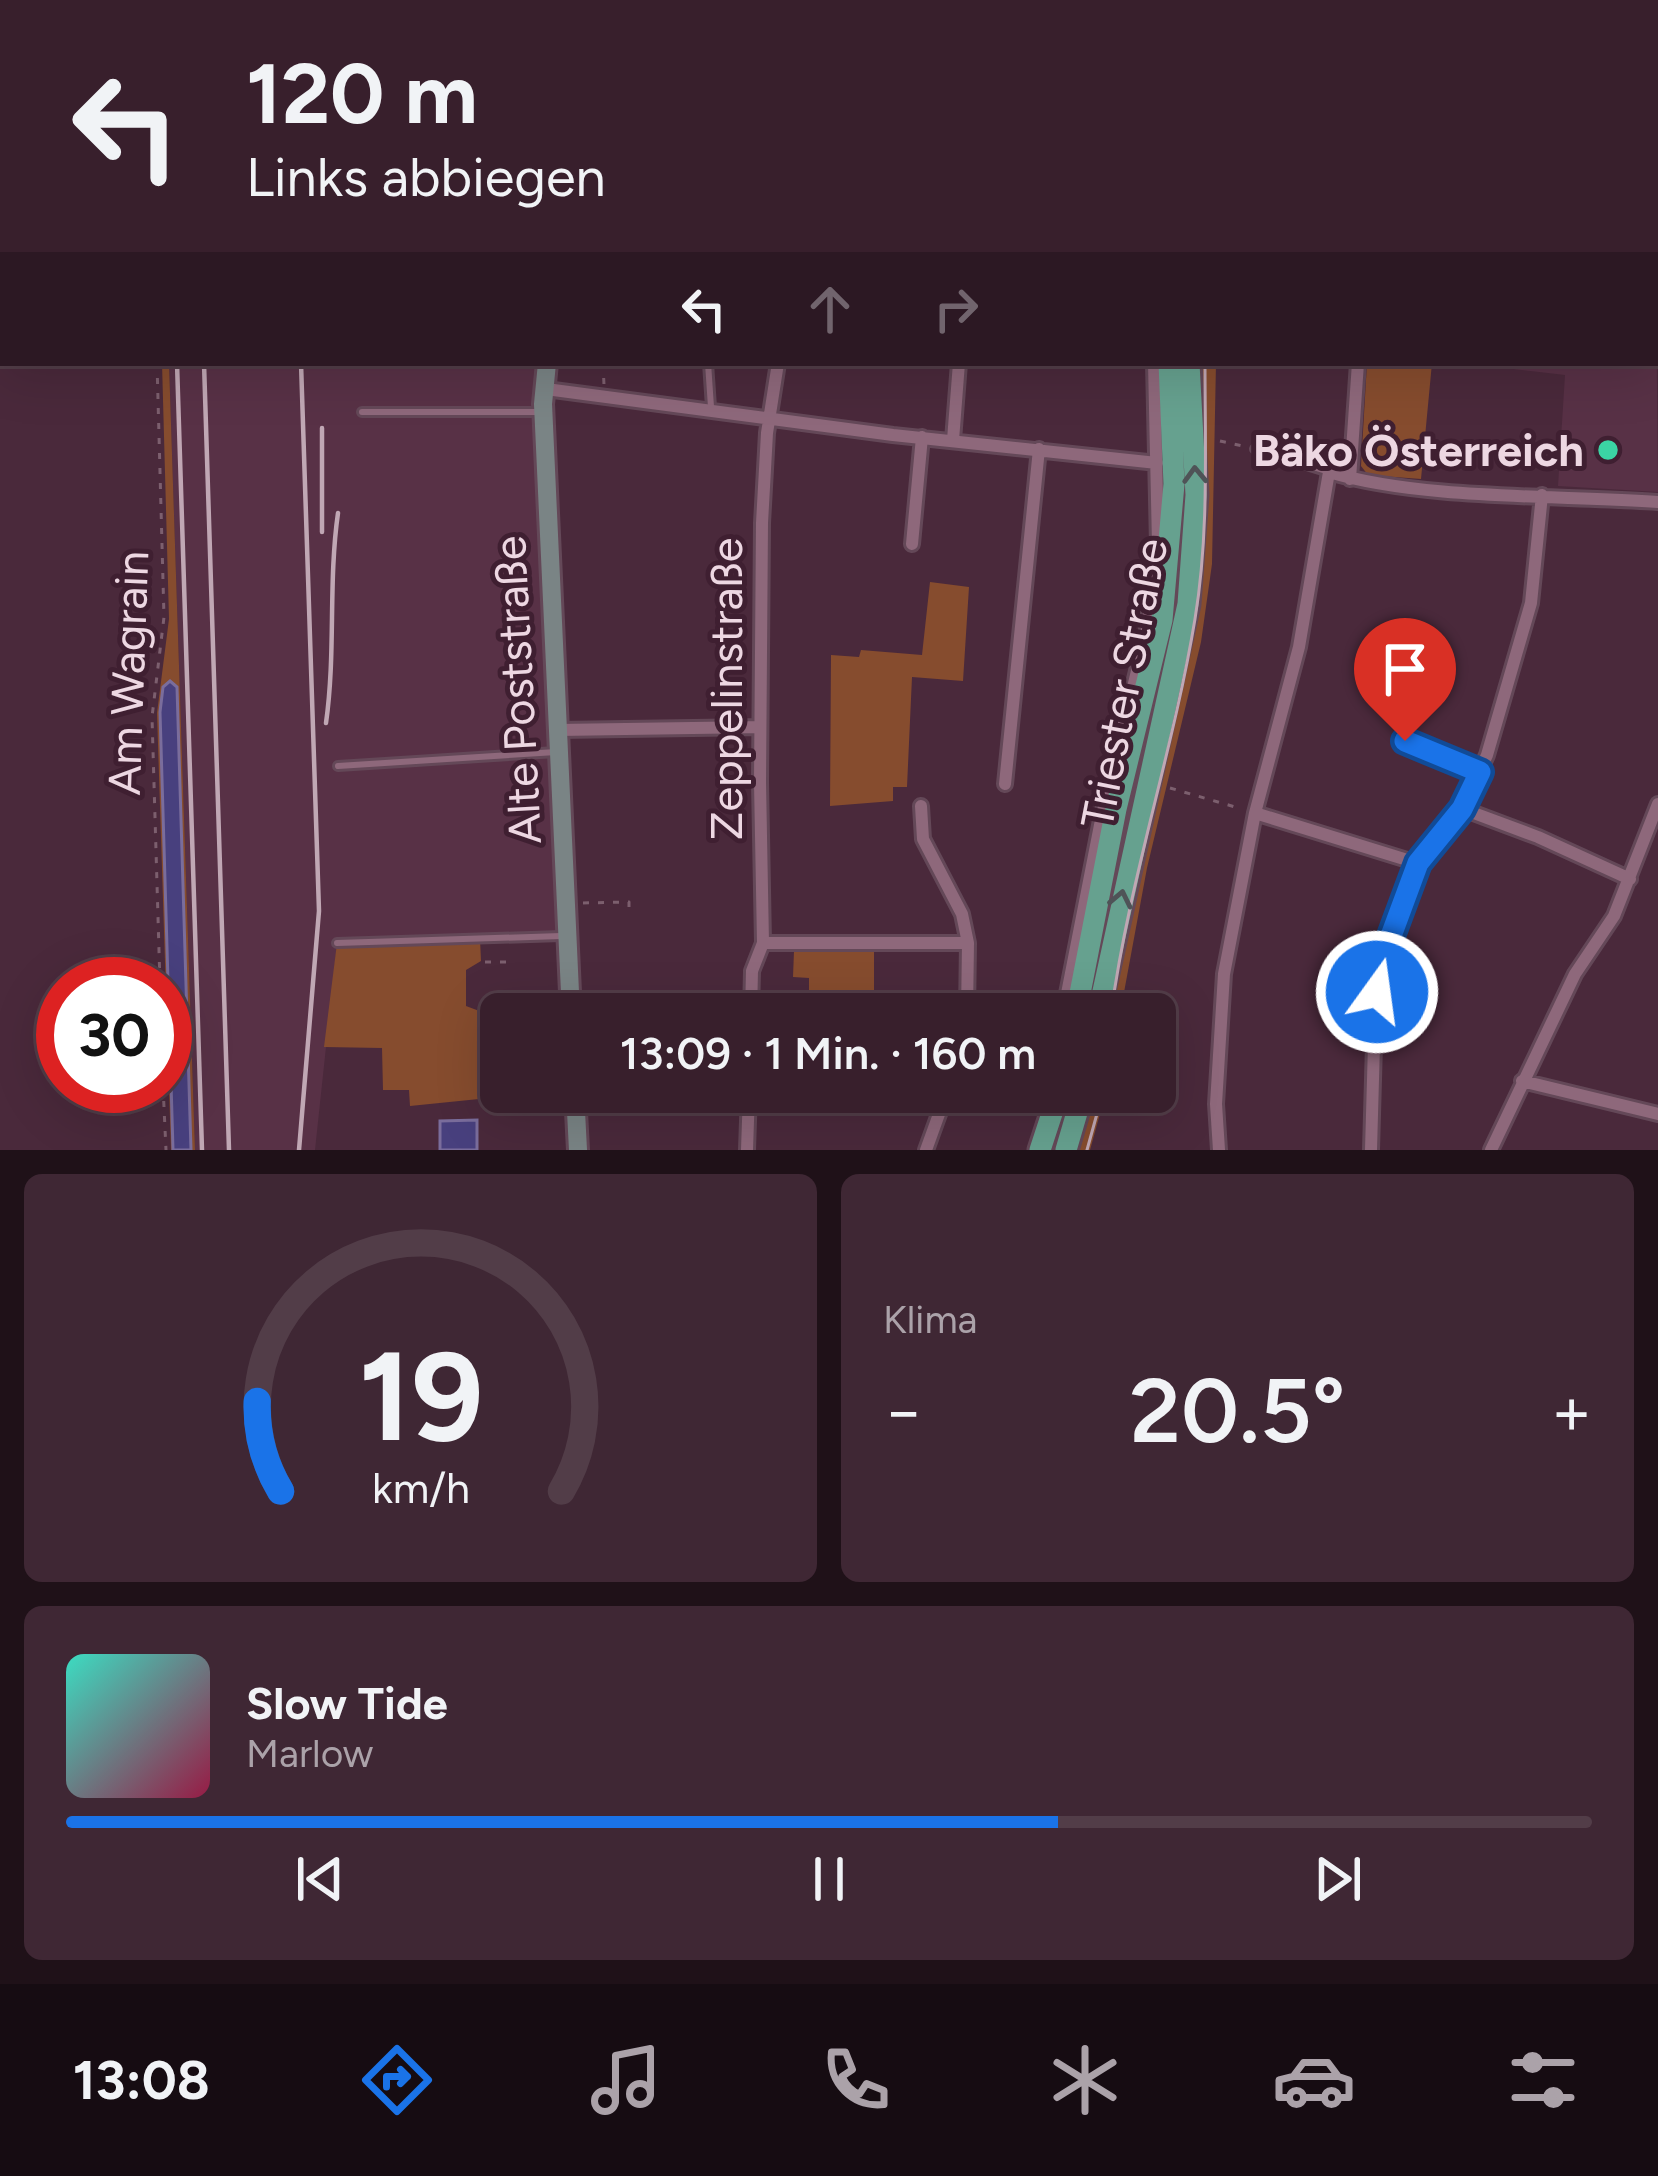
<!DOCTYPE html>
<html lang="de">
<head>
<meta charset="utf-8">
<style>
	:root { --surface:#381f2c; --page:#3f2734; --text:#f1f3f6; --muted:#aba2a9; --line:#523d48; --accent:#1a73e8 }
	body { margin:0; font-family:Figtree,sans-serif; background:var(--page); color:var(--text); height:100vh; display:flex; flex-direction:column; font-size:45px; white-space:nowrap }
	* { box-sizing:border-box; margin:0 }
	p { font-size:39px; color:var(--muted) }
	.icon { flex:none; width:66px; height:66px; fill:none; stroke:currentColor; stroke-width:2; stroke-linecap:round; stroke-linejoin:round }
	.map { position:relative; height:1150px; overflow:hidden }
	.sheet { display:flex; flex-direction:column; gap:24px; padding:24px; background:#1f1118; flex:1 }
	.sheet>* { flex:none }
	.hud { position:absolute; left:0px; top:0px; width:1659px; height:366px; box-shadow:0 12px 48px #0002,0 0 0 3px var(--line); background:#381f2c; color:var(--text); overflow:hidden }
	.speed { position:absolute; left:36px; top:957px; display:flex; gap:24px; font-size:60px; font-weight:700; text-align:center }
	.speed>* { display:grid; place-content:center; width:156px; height:156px; border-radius:50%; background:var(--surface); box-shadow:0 12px 48px #0002,0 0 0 3px var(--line); line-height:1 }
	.speed .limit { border:18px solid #d22; background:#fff; color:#111 }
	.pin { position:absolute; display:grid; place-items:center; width:102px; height:102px; color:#fff; margin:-123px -51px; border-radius:50% 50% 50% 0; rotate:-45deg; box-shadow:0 0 12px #0007 }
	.pin .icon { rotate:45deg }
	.me { position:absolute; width:132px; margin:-66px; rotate:14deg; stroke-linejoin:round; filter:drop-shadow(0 0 9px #0008) }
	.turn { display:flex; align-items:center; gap:42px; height:252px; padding:0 48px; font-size:54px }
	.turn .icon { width:156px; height:156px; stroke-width:2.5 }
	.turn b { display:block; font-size:84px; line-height:102px }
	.lanes { display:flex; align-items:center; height:114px; padding:0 48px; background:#0003; justify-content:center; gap:60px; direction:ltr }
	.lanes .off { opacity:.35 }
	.big { font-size:90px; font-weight:600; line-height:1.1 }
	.sheet .tile { flex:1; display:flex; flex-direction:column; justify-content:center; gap:18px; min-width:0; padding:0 42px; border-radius:18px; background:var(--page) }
	.sheet .dial { align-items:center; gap:0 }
	.dial svg { height:312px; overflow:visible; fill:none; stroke:var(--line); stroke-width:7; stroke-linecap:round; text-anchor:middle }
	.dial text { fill:var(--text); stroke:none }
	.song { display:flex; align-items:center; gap:36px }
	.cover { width:144px; height:144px; border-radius:18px; background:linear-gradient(135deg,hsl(170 70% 55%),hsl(340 70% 35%)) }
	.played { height:12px; border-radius:6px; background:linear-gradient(90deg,var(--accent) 65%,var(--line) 65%) }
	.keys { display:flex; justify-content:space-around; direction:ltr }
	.heat { display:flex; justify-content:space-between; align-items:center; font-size:66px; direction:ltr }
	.sheet .tiles { flex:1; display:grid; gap:24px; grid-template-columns:1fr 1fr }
	.tile:last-child { grid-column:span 2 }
	.trip { position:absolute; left:480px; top:993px; width:696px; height:120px; border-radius:18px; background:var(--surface); box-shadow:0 12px 48px #0002,0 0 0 3px var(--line); font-weight:600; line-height:120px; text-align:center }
	.menu { display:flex; height:192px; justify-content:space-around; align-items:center; background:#160c12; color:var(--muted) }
	.menu .icon { width:84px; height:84px }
	.menu .current { color:var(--accent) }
	.menu b { font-size:54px; color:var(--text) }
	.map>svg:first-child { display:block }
	.built { fill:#583146 }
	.green { fill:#864c2e }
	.water { fill:#48407e; stroke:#7a6d9c; stroke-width:3 }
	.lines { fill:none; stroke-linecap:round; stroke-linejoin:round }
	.lane-casing { stroke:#644858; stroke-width:12 }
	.street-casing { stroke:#644858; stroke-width:18 }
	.secondary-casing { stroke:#644858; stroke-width:24 }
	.primary-casing { stroke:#644858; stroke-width:27 }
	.path { stroke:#7c5f6e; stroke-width:3; stroke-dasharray:6 9; stroke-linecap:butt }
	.lane { stroke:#8e687b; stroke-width:6 }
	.street { stroke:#8e687b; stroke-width:12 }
	.secondary { stroke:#7a8485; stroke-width:18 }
	.primary { stroke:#66a18f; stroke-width:21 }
	.tram { stroke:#c0a7b4; stroke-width:3 }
	.rail { stroke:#c0a7b4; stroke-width:4.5 }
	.oneway { stroke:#4f5357 }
	.route-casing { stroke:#114b97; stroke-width:30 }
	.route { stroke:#1a73e8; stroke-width:21 }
	.poi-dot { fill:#3bd4a4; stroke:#3f1f31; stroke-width:4.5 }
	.labels { text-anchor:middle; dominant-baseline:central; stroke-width:10; stroke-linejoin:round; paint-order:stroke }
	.poi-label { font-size:45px; font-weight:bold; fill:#edd7e2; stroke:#3f1f31; text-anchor:end }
	.street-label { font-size:45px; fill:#edd7e2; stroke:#3f1f31 }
</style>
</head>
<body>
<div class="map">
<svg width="1658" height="1150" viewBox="0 0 1658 1150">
	<rect width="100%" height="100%" fill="#4a293b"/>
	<!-- built -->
	<path class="built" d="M 158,0 L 754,0 L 754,3 L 158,3 Z
		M 1337,0 L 1658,0 L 1658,134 L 1656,3 L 1335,3 Z
		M 1656,277 L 1658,492 L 1558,486 L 1565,375 L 1462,363 L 1656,363 Z
		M 169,363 L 547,363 L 567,936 L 337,944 L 315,1150 L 195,1150 Z"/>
	<!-- green -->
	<path class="green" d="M 162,363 L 169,363 L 195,1150 L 171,1150 L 157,713 L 169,619 Z
		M 1200,363 L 1216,363 L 1212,564 L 1201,642 L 1147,868 L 1120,1014 L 1106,1014 L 1201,477 Z
		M 1367,363 L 1432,363 L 1421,479 L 1368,475 L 1361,466 Z
		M 930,582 L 969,587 L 963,681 L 912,677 L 907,787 L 893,787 L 893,801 L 830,806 L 831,655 L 859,657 L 861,650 L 922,655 Z
		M 480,939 L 481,961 L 466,970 L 466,1006 L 482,1012 L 479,1099 L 410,1106 L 409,1090 L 383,1090 L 382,1048 L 324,1047 L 337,943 Z
		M 874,950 L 874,1000 L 809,998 L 809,978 L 793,977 L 794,951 Z
		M 1091,1092 L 1106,1092 L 1090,1150 L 1077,1150 Z"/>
	<!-- water -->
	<path class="water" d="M 170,681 L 177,687 L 191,1150 L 173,1150 L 160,712 L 163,687 Z
		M 477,1120 L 477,1150 L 440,1150 L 440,1121 Z"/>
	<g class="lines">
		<defs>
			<path id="lane" d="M 438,3 L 438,0
				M 708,363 L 711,407
				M 362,412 L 540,412
				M 1255,449 L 1326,471
				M 1405,741 L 1476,770
				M 338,766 L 556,752
				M 337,943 L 561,936"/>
			<path id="street" d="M 761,0 L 761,3
				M 1211,3 L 1213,0
				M 1656,268 L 1658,269
				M 546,389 L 893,435 L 1157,463
				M 953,440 L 959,363
				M 1350,479 L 1358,363
				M 912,544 L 922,437
				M 558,730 L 760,727
				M 1005,784 L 1039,449
				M 921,806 L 923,839 L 962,914 L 968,943 L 967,1014
				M 1463,809 L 1538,837 L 1630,879
				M 1255,813 L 1417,863
				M 763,943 L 968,943
				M 751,1014 L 752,971 L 763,943 L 760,782 L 762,523 L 767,433 L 778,363
				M 1063,1014 L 1102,815 L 1147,630 L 1158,544 L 1154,363
				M 1522,1081 L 1658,1114
				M 747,1150 L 749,1092
				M 926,1150 L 947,1092
				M 1219,1150 L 1216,1104 L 1224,974 L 1255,813 L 1299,647 L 1329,472 C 1422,500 1559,495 1658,502
				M 1371,1150 L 1375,1009 L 1388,944 L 1417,863 L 1463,809 L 1487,755 L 1531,603 L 1542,495
				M 1491,1150 L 1575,974 L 1614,916 L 1658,804"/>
			<path id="secondary" d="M 528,0 L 528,3
				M 547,363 L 543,404 L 571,1014
				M 575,1092 L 578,1150"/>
			<path id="primary" d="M 1257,3 L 1259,0
				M 1298,3 L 1300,0
				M 1076,1014 L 1116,809 L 1162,620 L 1174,484 L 1169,363
				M 1098,1014 L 1188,604 L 1196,495 L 1189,363
				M 1040,1150 L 1059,1092
				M 1066,1150 L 1083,1092"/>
		</defs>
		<!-- lane casing -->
		<use href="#lane" class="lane-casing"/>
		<!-- street casing -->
		<use href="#street" class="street-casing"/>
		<!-- secondary casing -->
		<use href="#secondary" class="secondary-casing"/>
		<!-- primary casing -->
		<use href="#primary" class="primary-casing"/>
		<!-- path -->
		<path class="path" d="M 146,0 L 146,3
			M 1398,3 L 1399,0
			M 157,363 L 164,617 L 152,717 L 160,984
			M 603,363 L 604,385
			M 1220,441 L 1247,447
			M 1170,788 L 1242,809
			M 583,903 L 629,902 L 629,908
			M 485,962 L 507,962
			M 163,1086 L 166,1150"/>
		<!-- lane -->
		<use href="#lane" class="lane"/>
		<!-- street -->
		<use href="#street" class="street"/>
		<!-- secondary -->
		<use href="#secondary" class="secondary"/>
		<!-- primary -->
		<use href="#primary" class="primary"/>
		<!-- tram -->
		<path class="tram" d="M 1312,3 L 1314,0
			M 1111,1014 C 1129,880 1173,752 1195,619 C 1209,535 1205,449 1205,363
			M 1087,1150 L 1103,1092"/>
		<!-- rail -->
		<path class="rail" d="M 165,0 L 165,3
			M 193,0 L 193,3
			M 177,363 L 202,1150
			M 204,363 L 229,1150
			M 322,532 L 322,428
			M 326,723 C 336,652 328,583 338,513
			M 299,1150 L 319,911 L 301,363"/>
	</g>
	<!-- one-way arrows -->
	<defs><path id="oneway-chevron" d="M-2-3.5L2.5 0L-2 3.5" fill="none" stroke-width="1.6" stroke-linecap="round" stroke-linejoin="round" transform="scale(3)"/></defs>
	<g class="oneway">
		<use href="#oneway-chevron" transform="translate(1195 475) rotate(-92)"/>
		<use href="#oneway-chevron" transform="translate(1121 899) rotate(-78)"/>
	</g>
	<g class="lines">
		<defs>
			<path id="route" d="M 1377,992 L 1388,944 L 1418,863 L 1462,809 L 1480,772 L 1405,741"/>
		</defs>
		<!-- route casing -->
		<use href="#route" class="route-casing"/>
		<!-- route -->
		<use href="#route" class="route"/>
	</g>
	<!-- markers -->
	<circle class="poi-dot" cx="1608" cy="450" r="12"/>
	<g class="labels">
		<!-- poi labels -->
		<g class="poi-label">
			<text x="1584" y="450">Bäko Österreich</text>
		</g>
		<!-- street labels -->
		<g class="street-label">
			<text transform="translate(128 673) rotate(-88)">Am Wagrain</text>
			<text transform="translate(1124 683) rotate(-79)">Triester Straße</text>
			<text transform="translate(726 689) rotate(-90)">Zeppelinstraße</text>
			<text transform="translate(517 690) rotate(-93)">Alte Poststraße</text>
		</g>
	</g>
</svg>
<div class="speed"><div class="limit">30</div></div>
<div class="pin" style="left:1405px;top:741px;background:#d93025"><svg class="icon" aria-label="arrive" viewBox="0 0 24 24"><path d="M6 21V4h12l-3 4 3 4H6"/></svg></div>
<svg class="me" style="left:1377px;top:992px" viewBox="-20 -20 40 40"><circle r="17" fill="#1a73e8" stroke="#fff" stroke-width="3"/><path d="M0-11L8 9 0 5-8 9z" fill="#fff"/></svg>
<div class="trip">13:09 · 1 Min. · 160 m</div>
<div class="hud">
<div class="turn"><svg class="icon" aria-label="left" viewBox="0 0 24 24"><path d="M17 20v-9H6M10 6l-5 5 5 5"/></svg><div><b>120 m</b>Links abbiegen</div></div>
<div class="lanes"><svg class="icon" aria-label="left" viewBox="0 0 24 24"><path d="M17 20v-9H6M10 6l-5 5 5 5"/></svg><svg class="icon off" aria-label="ahead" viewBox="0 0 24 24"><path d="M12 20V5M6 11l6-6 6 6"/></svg><svg class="icon off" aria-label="right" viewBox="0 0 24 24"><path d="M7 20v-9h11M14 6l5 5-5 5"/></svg></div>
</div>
</div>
<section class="sheet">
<div class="tiles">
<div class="tile dial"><svg viewBox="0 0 100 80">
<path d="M14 69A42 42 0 1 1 86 69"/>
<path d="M14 69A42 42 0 0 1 8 46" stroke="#1a73e8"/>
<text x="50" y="56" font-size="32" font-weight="700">19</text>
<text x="50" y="72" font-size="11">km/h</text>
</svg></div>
<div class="tile"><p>Klima</p>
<div class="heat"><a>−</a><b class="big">20.5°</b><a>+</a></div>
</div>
<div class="tile">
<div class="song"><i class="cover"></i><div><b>Slow Tide</b><p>Marlow</p></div></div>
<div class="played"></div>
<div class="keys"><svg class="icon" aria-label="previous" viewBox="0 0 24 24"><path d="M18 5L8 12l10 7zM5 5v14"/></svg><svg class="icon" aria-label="pause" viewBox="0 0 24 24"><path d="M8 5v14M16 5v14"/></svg><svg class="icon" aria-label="next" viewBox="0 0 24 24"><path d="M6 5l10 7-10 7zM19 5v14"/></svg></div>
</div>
</div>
</section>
<nav class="menu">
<b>13:08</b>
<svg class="icon current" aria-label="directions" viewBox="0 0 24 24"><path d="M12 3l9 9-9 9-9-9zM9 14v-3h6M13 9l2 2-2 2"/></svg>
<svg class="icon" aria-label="music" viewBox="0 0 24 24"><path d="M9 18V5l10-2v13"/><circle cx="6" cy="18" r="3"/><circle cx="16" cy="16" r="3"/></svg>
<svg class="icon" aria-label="phone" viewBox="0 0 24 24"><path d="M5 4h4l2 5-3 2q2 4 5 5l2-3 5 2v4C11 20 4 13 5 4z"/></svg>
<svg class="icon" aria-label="climate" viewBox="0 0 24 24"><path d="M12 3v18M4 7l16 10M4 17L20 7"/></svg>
<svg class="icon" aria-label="car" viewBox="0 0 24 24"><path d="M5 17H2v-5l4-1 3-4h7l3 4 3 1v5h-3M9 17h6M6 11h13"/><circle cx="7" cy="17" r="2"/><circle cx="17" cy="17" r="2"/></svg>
<svg class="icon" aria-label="filters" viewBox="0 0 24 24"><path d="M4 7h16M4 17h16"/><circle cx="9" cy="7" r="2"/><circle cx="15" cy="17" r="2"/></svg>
</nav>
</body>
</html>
